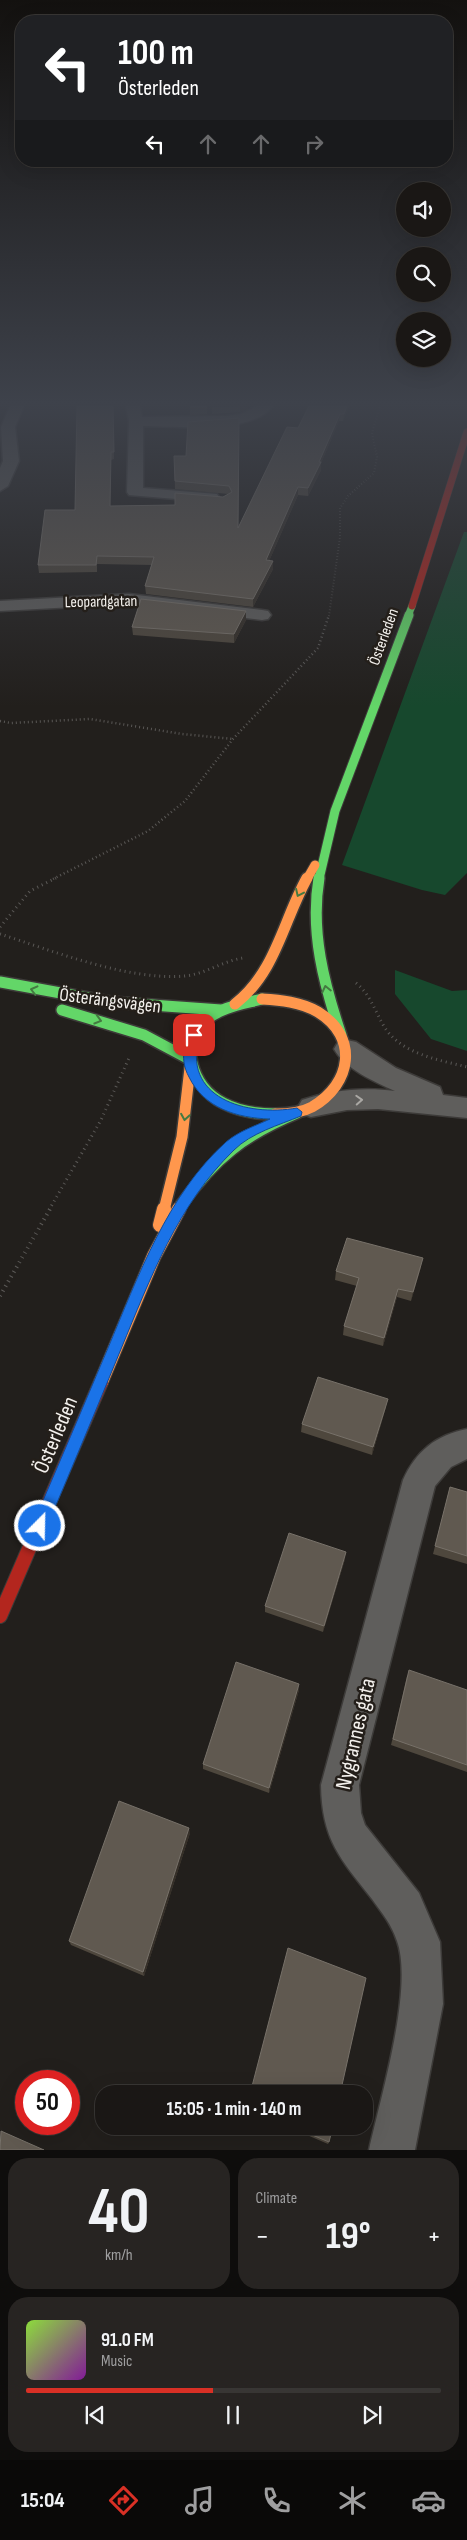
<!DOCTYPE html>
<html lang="en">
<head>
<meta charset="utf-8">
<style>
	:root { --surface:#1a1715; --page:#272422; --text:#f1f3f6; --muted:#9f9fa0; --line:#383634; --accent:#d93025 }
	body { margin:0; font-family:"Sofia Sans Condensed",sans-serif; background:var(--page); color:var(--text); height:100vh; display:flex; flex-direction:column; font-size:19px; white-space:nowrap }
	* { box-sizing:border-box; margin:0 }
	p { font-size:16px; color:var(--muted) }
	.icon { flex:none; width:28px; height:28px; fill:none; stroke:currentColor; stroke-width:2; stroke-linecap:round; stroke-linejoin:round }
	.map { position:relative; height:2150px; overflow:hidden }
	.side { display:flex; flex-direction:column; gap:8px; padding:8px; background:#0e0d0c; flex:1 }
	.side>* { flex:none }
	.banner { position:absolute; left:15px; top:15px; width:438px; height:152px; border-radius:20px; box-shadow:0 5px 20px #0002,0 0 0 1px var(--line); background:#202124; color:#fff; overflow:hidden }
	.buttons { position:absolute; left:396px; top:182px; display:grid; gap:10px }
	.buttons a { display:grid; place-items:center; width:55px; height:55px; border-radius:50%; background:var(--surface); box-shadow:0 5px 20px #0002,0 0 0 1px var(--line); font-size:25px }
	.speed { position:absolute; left:15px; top:2070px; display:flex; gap:10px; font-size:25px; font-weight:700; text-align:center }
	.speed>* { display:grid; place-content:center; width:65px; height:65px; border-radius:50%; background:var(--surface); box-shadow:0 5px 20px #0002,0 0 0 1px var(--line); line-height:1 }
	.speed .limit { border:8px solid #d22; background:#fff; color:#111 }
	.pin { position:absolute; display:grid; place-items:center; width:42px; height:42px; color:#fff; margin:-21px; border-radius:10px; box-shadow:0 2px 8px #0006 }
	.me { position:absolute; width:55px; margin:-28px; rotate:23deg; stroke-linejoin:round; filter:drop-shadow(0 0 4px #0008) }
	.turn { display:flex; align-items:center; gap:18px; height:105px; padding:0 20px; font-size:22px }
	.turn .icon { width:65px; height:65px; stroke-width:2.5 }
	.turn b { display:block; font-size:35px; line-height:42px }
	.lanes { display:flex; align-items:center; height:48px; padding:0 20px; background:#0003; justify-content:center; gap:25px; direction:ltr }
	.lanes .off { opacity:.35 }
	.big { font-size:38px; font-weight:700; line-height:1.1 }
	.side .card { flex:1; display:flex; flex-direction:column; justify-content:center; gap:8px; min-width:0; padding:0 18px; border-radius:20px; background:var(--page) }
	.side .dial { align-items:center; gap:0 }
	.dial b { font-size:65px; line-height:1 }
	.song { display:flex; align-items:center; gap:15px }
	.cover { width:60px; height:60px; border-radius:8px; background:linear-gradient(135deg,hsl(90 70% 55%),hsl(290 70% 35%)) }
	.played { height:5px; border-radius:2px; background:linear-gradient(90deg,var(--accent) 45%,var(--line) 45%) }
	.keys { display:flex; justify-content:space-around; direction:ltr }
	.heat { display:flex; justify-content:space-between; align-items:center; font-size:28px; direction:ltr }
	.side .tiles { flex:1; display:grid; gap:8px; grid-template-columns:1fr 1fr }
	.card:last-child { grid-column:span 2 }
	.trip { position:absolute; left:95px; top:2085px; width:278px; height:50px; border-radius:20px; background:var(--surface); box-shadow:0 5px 20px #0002,0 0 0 1px var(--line); font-weight:700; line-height:50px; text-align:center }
	.menu { display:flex; height:80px; justify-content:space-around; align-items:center; background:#0a0908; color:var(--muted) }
	.menu .icon { width:35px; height:35px }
	.menu .selected { color:var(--accent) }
	.menu b { font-size:22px; color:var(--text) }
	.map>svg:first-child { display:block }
	.green { fill:#17482d }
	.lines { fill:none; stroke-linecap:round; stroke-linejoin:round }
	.street-casing { stroke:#3d3b39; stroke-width:3 }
	.fast-far2-casing { stroke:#3d3b39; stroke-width:8 }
	.fast-far1-casing { stroke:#3d3b39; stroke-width:11 }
	.fast-casing { stroke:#3d3b39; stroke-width:14 }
	.slow-far2-casing { stroke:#3d3b39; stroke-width:11 }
	.slow-far1-casing { stroke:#3d3b39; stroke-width:14 }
	.slow-casing { stroke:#3d3b39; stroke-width:16 }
	.jam-far1-casing { stroke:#3d3b39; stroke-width:8 }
	.jam-casing { stroke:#3d3b39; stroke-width:16 }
	.path-far3 { stroke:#5a5856; stroke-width:2; stroke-dasharray:0.5 2.5; stroke-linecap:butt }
	.path-far2 { stroke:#5a5856; stroke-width:2.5; stroke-dasharray:1 3; stroke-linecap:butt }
	.path-far1 { stroke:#5a5856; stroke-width:3; stroke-dasharray:1 4; stroke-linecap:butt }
	.path { stroke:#5a5856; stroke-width:4; stroke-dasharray:1 4.5; stroke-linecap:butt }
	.street { fill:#5f5e5c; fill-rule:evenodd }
	.fast-far2 { stroke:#63d668; stroke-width:7 }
	.fast-far1 { stroke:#63d668; stroke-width:9 }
	.fast { stroke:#63d668; stroke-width:11 }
	.slow-far2 { stroke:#ff974d; stroke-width:9 }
	.slow-far1 { stroke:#ff974d; stroke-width:11 }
	.slow { stroke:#ff974d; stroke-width:14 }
	.jam-far1 { stroke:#b3261e; stroke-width:7 }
	.jam { stroke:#b3261e; stroke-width:14 }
	.wall { fill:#4e473d }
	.shaded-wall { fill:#352f28 }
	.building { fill:#605950; stroke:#777169 }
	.oneway { stroke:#447a41 }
	.oneway2 { stroke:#aaa8a4 }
	.route { fill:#1a73e8; stroke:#114b97 }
	.labels { text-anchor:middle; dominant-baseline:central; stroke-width:5; stroke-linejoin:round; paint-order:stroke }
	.far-street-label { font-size:16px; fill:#f4f1ed; stroke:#241f1a }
	.street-label { font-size:19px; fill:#f4f1ed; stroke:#241f1a }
	.near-street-label { font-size:22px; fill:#f4f1ed; stroke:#241f1a }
</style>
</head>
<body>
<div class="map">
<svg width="467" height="2150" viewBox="0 0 467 2150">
	<rect width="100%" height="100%" fill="#221f1c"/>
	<!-- green -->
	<path class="green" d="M 464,532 L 467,532 L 467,873 L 445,895 L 422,890 L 342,865 Z
		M 395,970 L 452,991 L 467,990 L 467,1051 L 431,1039 L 395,994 Z"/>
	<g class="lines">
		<defs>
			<path id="street" d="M 10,406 L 24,406 L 15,427 L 19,461 L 8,486 L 0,491 L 0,468 L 3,461 L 1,427 Z
				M 126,406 L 140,406 L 142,417 L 226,416 L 241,414 L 257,406 L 273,406 C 251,435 176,426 143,426 L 143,488 L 217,494 L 219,497 L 211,502 L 129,495 L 127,492 L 129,421 Z
				M 129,594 L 262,610 L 268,611 L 271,615 L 268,619 L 262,620 L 129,604 L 0,611 L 0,601 Z
				M 347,1040 L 356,1042 L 396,1068 L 440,1087 L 443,1095 L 467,1098 L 467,1118 L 378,1109 L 347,1110 L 311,1117 L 302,1114 L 298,1107 L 302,1100 C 332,1090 363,1087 395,1091 C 375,1082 345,1069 334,1049 L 338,1042 Z
				M 467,1429 L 467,1459 L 451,1467 L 435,1486 L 359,1785 L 361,1813 L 365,1825 L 419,1893 L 440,1942 L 443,2004 L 415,2150 L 369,2150 C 380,2099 414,1988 397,1941 C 392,1925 382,1913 372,1899 C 340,1858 322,1840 321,1785 L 403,1480 C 416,1451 436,1435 467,1429 Z"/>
			<path id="fast-far2" d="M 408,616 L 412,606"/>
			<path id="fast-far1" d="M 319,879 L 335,811 L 409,615"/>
			<path id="fast" d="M 319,878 C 310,932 324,984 341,1035
				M 0,982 L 110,1002 L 221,1010
				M 262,999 C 243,1004 220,1007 205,1021 C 194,1032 188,1047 192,1063 C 201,1102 239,1114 275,1114
				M 62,1010 L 144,1035 L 189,1059
				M 181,1205 C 215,1158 244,1135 297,1113"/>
			<path id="slow-far2" d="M 307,879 L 315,865"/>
			<path id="slow-far1" d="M 262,999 C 280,1000 301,1002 318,1012 C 359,1037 352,1084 312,1107 C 301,1113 288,1114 275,1114
				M 235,1004 C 276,972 283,921 307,878
				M 164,1210 L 182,1137 L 190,1068
				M 178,1210 L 181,1205"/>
			<path id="slow" d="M 160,1225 L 164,1209
				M 101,1382 L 154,1256 L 179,1209"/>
			<path id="jam-far1" d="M 412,606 L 467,432"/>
			<path id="jam" d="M 0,1616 L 101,1382"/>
		</defs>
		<!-- street casing -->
		<use href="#street" class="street-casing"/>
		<!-- fast-far2 casing -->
		<use href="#fast-far2" class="fast-far2-casing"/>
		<!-- fast-far1 casing -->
		<use href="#fast-far1" class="fast-far1-casing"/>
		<!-- fast casing -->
		<use href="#fast" class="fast-casing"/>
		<!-- slow-far2 casing -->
		<use href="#slow-far2" class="slow-far2-casing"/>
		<!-- slow-far1 casing -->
		<use href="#slow-far1" class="slow-far1-casing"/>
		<!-- slow casing -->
		<use href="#slow" class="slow-casing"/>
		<!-- jam-far1 casing -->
		<use href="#jam-far1" class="jam-far1-casing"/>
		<!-- jam casing -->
		<use href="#jam" class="jam-casing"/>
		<!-- path-far3 -->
		<path class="path-far3" d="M 329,616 L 340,537 L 340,508 L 348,496 L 374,473 L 377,457 L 372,433 L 380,406"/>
		<!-- path-far2 -->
		<path class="path-far2" d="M 0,721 L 11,723 L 90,719 L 182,734 L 233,739
			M 53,879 L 148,831 L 185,801 L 233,739 L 318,648 L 329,615"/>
		<!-- path-far1 -->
		<path class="path-far1" d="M 0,927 L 30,891 L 56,878
			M 0,934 C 53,951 129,981 185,976 C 205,974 223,961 243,958
			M 356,983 C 371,995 375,1012 385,1028 C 402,1054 439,1060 467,1067
			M 49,1210 L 101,1120 L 129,1058"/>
		<!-- path -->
		<path class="path" d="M 0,1296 L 50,1209"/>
		<!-- street -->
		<use href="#street" class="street"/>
		<!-- fast-far2 -->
		<use href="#fast-far2" class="fast-far2"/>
		<!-- fast-far1 -->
		<use href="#fast-far1" class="fast-far1"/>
		<!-- fast -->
		<use href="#fast" class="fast"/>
		<!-- slow-far2 -->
		<use href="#slow-far2" class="slow-far2"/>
		<!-- slow-far1 -->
		<use href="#slow-far1" class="slow-far1"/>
		<!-- slow -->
		<use href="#slow" class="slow"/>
		<!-- jam-far1 -->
		<use href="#jam-far1" class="jam-far1"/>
		<!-- jam -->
		<use href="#jam" class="jam"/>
	</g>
	<!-- wall -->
	<path class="wall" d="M 113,406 L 114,459 L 111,460 L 110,506 L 175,505 L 223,497 L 229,494 L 175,489 L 174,456 L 186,456 L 239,418 L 238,528 L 298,428 L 309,406 L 349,406 L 343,421 L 339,421 L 321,463 L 321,470 L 308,496 L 298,495 L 269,561 L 273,569 L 253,607 L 146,594 L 145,586 L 152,565 L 97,564 L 97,572 L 39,573 L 38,565 L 75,510 Z
		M 190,406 L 207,407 L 207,414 L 190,415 Z
		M 246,406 L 244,410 L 240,412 L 212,414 L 212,407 Z
		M 246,620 L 234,643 L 133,635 L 132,627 Z
		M 421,1267 L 411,1301 L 397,1297 L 383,1346 L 343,1335 L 344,1326 L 357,1286 L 335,1280 L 336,1271 Z
		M 386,1407 L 372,1455 L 301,1432 L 302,1424 Z
		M 450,1487 L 467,1492 L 467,1564 L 433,1554 Z
		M 345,1559 L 323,1632 L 265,1612 L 265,1606 Z
		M 407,1676 L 467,1690 L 467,1772 L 391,1745 Z
		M 299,1690 L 269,1793 L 203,1769 L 203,1764 Z
		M 190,1833 L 144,1976 L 71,1945 L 69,1941 Z
		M 286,2126 L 333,2126 L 329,2142 L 328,2144 Z"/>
	<!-- shaded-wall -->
	<path class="shaded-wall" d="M 240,406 L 246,406 L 244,410 L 240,412 Z
		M 347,406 L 349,406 L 343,421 L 344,414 Z
		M 340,414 L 339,421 L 321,463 L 321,470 L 308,496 L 308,488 Z
		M 298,487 L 298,495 L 266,568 L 266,560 Z
		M 273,561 L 273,569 L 253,607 L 253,599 Z
		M 246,611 L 246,620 L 234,643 L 234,634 Z
		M 423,1258 L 421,1267 L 411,1301 L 413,1292 Z
		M 398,1289 L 397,1297 L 383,1346 L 384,1338 Z
		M 388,1399 L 386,1407 L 372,1455 L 373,1447 Z
		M 346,1552 L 345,1559 L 323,1632 L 324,1626 Z
		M 299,1684 L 299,1690 L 269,1793 L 269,1788 Z
		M 189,1828 L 190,1833 L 144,1976 L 143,1972 Z"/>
	<!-- building -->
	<path class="building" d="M 77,406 L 113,406 L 114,452 L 111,452 L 110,506 L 175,505 L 175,493 L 223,497 L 232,492 L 229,486 L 175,481 L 174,456 L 186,456 L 188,422 L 239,418 L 238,528 L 287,427 L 298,428 L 309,406 L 347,406 L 344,414 L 340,414 L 319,462 L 321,462 L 308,488 L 298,487 L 266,560 L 273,561 L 253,599 L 145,586 L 154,557 L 97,556 L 96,565 L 38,565 L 45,510 L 75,510 Z
		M 190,406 L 206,406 L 207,407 L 190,407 Z
		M 141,599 L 246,611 L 234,634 L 132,627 Z
		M 347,1238 L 423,1258 L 413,1292 L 398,1289 L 384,1338 L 344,1326 L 359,1278 L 336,1271 Z
		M 318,1377 L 388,1399 L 373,1447 L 302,1424 Z
		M 450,1487 L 467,1492 L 467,1556 L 435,1546 Z
		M 289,1533 L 346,1552 L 324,1626 L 265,1606 Z
		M 236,1662 L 299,1684 L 269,1788 L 203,1764 Z
		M 409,1670 L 467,1690 L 467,1765 L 393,1739 Z
		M 119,1801 L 189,1828 L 143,1972 L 69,1941 Z
		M 288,1948 L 366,1978 L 340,2094 L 250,2094 Z
		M 291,2126 L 333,2126 L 329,2142 Z
		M 1,2131 L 44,2150 L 0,2150 Z"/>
	<!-- one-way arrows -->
	<defs><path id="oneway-chevron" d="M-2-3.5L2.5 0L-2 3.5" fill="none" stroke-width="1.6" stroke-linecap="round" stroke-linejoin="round" transform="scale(1.25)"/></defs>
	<g class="oneway">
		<use href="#oneway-chevron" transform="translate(299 893) rotate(115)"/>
		<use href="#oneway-chevron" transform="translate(326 989) rotate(-103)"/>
		<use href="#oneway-chevron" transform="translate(34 990) rotate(-166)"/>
		<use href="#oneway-chevron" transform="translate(98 1020) rotate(16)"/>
		<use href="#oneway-chevron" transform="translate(185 1117) rotate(99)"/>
	</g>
	<use class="oneway2" href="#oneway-chevron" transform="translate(359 1100) rotate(-3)"/>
	<!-- sky -->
	<linearGradient id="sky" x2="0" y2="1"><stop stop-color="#13110f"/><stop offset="0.57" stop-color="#3e424b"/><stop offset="1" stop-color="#3e424b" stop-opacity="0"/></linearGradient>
	<rect width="467" height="707" fill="url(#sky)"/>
	<!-- route -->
	<path class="route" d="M 194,1031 L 200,1035 C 180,1098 247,1117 297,1108 L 302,1112 L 301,1116 C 279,1125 251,1133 234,1150 C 178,1204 150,1279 121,1349 C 96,1410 71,1470 45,1531 L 40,1533 L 35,1531 L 32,1526 C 58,1466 83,1407 108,1348 C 138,1277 167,1195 226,1142 C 239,1131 255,1126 270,1119 C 237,1118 204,1108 189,1077 C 184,1068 182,1057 185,1047 C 187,1040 187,1033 194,1031 Z"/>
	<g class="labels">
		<!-- far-street labels -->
		<g class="far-street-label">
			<text transform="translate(101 602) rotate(-1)">Leopardgatan</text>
			<text transform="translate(384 637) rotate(-70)">Österleden</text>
		</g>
		<!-- street labels -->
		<g class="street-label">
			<text transform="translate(110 1001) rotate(7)">Österängsvägen</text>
		</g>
		<!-- near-street labels -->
		<g class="near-street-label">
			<text transform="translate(56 1435) rotate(-67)">Österleden</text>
			<text transform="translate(356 1734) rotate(-77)">Nygrannes gata</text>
		</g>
	</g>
</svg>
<div class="buttons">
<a><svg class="icon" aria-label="sound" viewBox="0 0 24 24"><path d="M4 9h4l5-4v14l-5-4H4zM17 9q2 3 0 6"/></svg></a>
<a><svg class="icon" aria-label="search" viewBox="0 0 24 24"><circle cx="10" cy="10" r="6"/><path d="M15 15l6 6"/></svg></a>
<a><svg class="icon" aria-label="layers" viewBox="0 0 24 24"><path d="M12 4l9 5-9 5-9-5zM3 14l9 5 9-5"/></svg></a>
</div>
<div class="speed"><div class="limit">50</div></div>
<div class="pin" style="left:194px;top:1035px;background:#d93025"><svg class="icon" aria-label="arrive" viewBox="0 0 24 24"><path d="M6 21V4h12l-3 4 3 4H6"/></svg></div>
<svg class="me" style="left:40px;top:1526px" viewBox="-20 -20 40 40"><circle r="17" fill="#1a73e8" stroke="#fff" stroke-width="3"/><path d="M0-11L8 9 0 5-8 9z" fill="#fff"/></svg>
<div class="trip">15:05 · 1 min · 140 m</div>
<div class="banner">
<div class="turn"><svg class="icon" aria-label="left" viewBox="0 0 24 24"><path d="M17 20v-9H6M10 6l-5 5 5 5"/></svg><div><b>100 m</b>Österleden</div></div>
<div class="lanes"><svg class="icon" aria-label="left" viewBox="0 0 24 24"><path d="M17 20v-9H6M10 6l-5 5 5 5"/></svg><svg class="icon off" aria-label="ahead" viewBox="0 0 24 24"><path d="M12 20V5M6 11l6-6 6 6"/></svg><svg class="icon off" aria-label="ahead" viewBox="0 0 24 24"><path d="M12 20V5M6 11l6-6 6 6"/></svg><svg class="icon off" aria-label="right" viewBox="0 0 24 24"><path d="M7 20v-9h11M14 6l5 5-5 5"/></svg></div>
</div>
</div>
<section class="side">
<div class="tiles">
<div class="card dial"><b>40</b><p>km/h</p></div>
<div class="card"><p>Climate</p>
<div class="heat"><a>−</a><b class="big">19°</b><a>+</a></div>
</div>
<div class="card">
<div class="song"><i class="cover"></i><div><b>91.0 FM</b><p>Music</p></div></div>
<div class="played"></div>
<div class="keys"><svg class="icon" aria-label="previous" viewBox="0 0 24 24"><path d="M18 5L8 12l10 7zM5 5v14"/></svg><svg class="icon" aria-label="pause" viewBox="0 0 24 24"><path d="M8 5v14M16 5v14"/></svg><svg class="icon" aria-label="next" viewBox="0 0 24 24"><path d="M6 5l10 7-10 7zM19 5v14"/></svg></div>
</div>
</div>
</section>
<nav class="menu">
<b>15:04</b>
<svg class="icon selected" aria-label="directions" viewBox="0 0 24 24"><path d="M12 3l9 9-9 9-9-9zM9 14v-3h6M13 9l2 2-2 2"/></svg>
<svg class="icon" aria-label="music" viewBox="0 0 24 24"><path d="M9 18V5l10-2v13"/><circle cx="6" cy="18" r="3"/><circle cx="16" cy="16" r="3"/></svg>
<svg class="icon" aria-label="phone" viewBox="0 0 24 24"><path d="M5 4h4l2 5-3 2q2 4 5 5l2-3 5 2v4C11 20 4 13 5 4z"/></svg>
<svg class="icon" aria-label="climate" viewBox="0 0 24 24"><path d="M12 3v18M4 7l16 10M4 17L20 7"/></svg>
<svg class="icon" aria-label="car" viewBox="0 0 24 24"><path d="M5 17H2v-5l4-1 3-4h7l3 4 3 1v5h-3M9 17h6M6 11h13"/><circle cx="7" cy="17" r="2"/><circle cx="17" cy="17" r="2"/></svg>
</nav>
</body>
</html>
